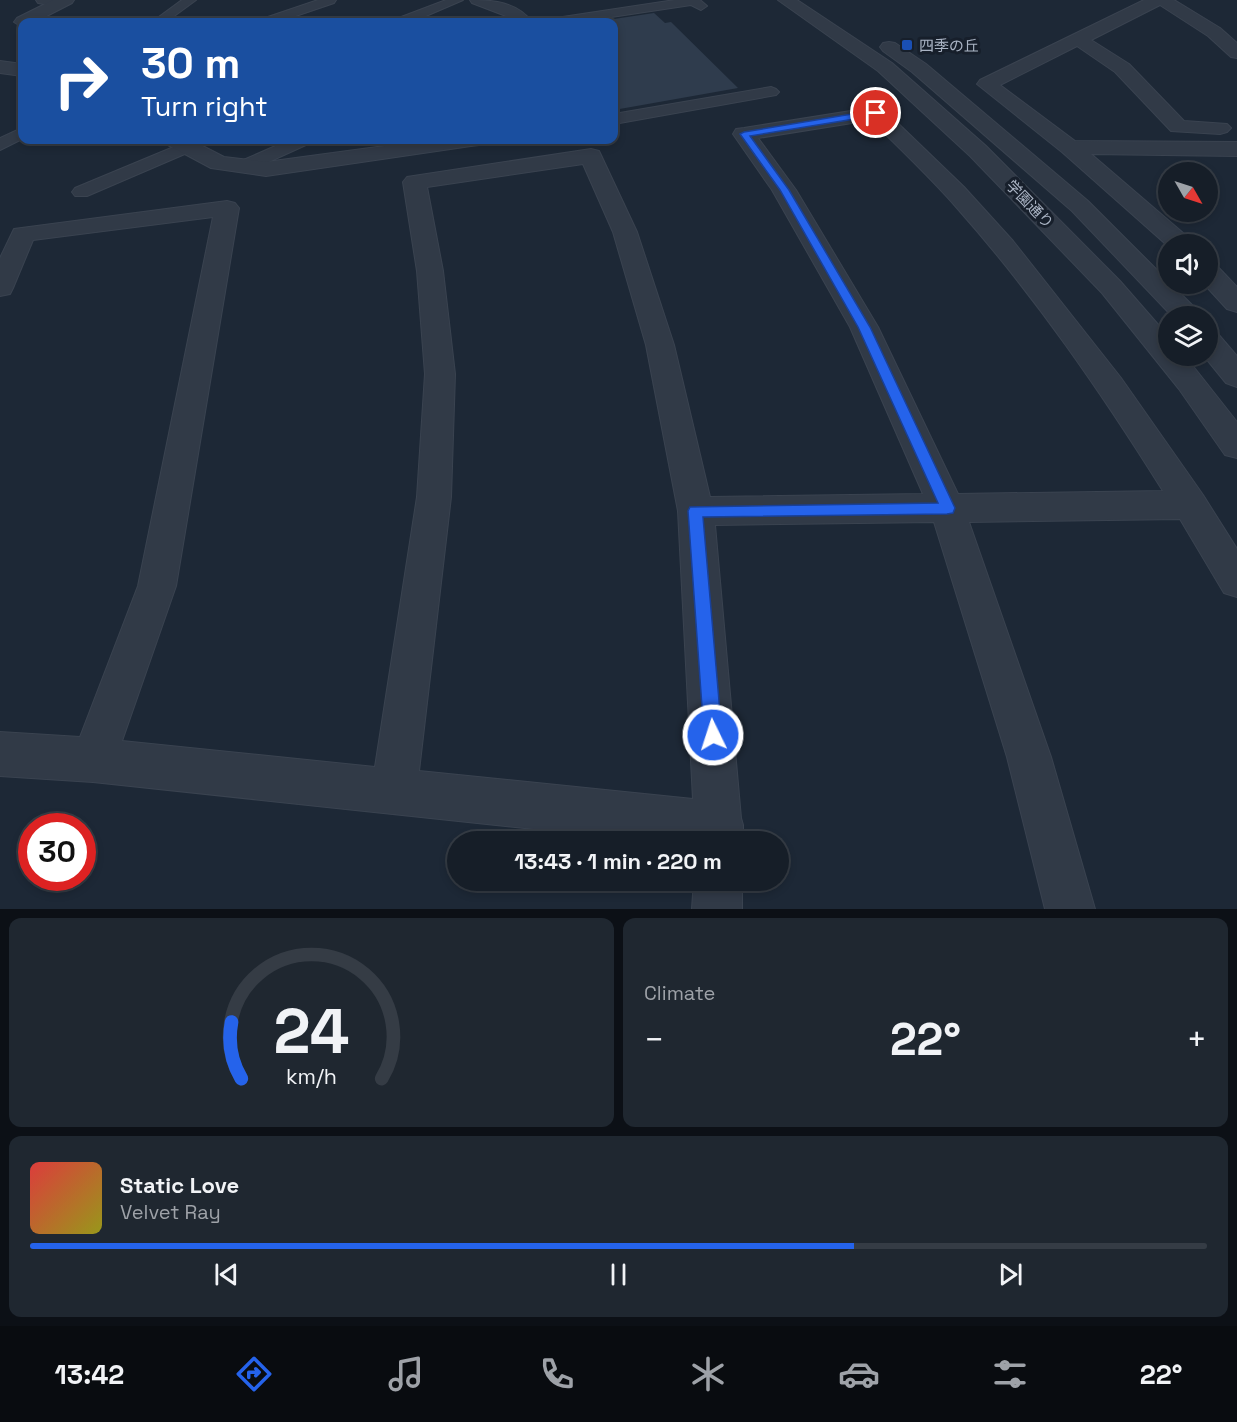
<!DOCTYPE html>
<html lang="en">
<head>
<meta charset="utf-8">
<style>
	:root { --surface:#161e28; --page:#1f2730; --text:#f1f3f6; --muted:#9ea2a8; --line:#353c45; --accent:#2563eb }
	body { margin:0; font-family:"Space Grotesk","Noto Sans JP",sans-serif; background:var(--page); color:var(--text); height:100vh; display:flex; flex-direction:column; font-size:22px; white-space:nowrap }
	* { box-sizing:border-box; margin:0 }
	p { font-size:20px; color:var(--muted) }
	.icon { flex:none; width:33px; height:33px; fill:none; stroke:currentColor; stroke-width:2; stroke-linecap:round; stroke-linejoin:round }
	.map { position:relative; height:909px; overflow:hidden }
	.drawer { display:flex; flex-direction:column; gap:9px; padding:9px; background:#0c1016; flex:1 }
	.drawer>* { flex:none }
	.guide { position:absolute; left:18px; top:18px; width:600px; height:126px; border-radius:12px; box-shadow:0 3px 9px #0003,0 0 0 2px var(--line); background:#1a4fa0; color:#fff; overflow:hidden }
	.needle { width:39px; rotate:129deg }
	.controls { position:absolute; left:1158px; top:162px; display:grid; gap:12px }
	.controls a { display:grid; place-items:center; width:60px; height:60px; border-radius:50%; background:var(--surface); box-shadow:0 3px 9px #0003,0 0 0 2px var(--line); font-size:30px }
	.speed { position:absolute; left:18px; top:813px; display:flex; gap:12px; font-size:30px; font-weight:700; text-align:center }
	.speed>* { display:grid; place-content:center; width:78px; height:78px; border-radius:50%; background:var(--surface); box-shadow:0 3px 9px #0003,0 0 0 2px var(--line); line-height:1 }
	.speed .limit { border:9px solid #d22; background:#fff; color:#111 }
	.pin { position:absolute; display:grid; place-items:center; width:51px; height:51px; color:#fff; margin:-26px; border:3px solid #fff; border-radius:50%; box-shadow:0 2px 6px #0007 }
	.me { position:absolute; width:66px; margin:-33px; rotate:356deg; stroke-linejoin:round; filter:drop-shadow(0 0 4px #0008) }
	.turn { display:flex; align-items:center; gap:21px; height:126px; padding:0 24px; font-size:27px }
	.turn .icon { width:78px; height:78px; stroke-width:2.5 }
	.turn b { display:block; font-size:42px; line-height:51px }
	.big { font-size:45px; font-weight:600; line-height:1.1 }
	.drawer .card { flex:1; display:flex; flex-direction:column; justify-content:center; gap:9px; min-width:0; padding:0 21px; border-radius:12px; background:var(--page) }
	.drawer .dial { align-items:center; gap:0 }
	.dial svg { height:156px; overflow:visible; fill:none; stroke:var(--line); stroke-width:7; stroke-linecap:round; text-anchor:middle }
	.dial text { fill:var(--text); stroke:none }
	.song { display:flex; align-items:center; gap:18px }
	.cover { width:72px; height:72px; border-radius:9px; background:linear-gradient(135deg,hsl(0 70% 55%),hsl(60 70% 35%)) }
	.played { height:6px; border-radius:3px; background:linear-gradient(90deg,var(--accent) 70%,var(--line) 70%) }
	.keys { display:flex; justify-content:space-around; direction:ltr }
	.heat { display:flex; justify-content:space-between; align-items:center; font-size:33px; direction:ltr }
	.drawer .tiles { flex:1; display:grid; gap:9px; grid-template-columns:1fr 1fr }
	.card:last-child { grid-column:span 2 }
	.trip { position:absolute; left:447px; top:831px; width:342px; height:60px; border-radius:30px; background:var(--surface); box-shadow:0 3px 9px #0003,0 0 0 2px var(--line); font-weight:600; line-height:60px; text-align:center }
	.menu { display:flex; height:96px; justify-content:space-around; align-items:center; background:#090c10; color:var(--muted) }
	.menu .icon { width:42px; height:42px }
	.menu .on { color:var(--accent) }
	.menu b { font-size:27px; color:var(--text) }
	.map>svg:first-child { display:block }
	.building { fill:#2f3c4d }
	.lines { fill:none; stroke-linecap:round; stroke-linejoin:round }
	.service-casing { stroke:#3a4350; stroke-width:2 }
	.minor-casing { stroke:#3a4350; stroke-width:2 }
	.tertiary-casing { stroke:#3a4350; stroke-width:2 }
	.service { fill:#313a47; fill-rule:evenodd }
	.minor { fill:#313a47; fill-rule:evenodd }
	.tertiary { fill:#313a47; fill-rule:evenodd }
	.route { fill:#2563eb; stroke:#184099; stroke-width:1.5 }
	.transit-dot { fill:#1a4fb4; stroke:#171f2b; stroke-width:2 }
	.labels { text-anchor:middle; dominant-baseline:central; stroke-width:6; stroke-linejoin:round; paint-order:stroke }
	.far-poi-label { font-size:15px; fill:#aab4c4; stroke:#171f2b; text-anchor:start }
	.far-street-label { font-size:15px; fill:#aab4c4; stroke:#171f2b }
</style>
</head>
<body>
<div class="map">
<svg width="1237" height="909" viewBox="0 0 1237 909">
	<rect width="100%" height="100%" fill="#1d2836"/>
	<!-- building -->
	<path class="building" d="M 654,13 L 665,23 L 671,22 L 738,88 L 614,110 L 614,19 Z"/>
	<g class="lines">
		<defs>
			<path id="service" d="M 182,0 L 196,0 L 166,22 L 152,22 Z
				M 318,0 L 336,0 L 334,3 L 278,22 L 260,22 L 262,19 Z
				M 446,0 L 463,0 L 412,22 L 394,22 L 396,19 Z
				M 675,0 L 700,0 L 707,6 L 701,10 L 691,5 L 578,22 L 549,22 L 556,18 Z
				M 771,87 L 776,89 L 779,92 L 776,95 L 614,124 L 614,114 Z
				M 22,128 L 22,139 L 0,150 L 0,138 Z
				M 289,140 L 310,140 L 308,144 L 251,170 L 239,170 L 236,166 L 239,162 Z
				M 188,141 L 196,146 L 194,150 L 87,196 L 75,196 L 72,192 L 75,188 Z"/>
			<path id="minor" d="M 36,0 L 68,0 L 69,2 L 61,7 L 38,3 Z
				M 470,0 C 493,0 517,2 532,22 L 514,22 L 506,16 L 472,3 Z
				M 1144,0 L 1174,0 L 1220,28 L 1237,43 L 1237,58 L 1231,57 L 1208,36 L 1160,5 L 1091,40 L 1129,64 L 1184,121 L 1227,124 L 1231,128 L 1227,132 L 1220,134 L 1171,131 L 1115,72 L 1077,46 L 1000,85 L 1075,141 L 1237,142 L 1237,156 L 1091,154 L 1190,239 L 1193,244 L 1168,246 L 1062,152 L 977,84 L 980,80 Z
				M 0,61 L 22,64 L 22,76 L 0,73 Z
				M 876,107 L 883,109 L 964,187 L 1013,241 L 1121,378 L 1203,495 L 1237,549 L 1237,597 L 1224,593 L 1180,519 L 969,522 L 1051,757 L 1095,909 L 1045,909 L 1007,757 L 934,522 L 715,525 L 741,818 L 743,825 L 743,842 L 656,842 L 93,782 L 0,776 L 0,732 L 80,737 L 138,586 L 213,217 L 33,240 L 13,288 L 10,294 L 0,296 L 0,258 L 14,229 L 227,201 L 235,203 L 239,208 L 176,586 L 122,741 L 375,767 L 417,497 L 425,374 L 417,271 L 403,182 L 407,177 L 591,149 L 599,151 L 637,232 L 674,345 L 710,497 L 923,494 L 850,327 L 772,190 L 733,134 L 736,129 L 744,128 ZM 871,120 C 900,149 930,177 957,208 C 1035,296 1101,392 1163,491 L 958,494 L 878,327 L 796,190 L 758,138 ZM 583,164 L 613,232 L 646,345 L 678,511 L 693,799 L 419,771 L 451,497 L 455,374 L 443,271 L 427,187 Z
				M 165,140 L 191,140 L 224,157 L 266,162 L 429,140 L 482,140 L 479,145 L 471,146 L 266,176 L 211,168 L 168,145 Z
				M 1208,264 L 1217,266 L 1237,287 L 1237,312 L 1227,309 L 1204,284 L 1208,284 Z
				M 694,880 L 742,880 L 742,909 L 692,909 Z"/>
			<path id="tertiary" d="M 53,0 L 74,0 L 72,3 L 35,22 L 22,22 L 22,27 L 14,22 L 17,18 Z
				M 778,0 L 797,0 L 892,63 L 986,146 L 1120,281 L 1168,336 L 1168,356 L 1185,356 L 1237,422 L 1237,458 L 1225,455 L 1179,389 L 1102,293 L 970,156 L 878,71 Z
				M 889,42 L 895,43 L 926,64 L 1088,201 L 1197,310 L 1201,316 L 1172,316 L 1072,211 L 912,72 L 883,51 L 880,47 L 883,43 Z
				M 1208,331 L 1218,334 L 1237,356 L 1237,387 L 1226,383 L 1204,356 L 1208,356 Z"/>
		</defs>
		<!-- service casing -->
		<use href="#service" class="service-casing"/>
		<!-- minor casing -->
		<use href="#minor" class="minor-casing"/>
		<!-- tertiary casing -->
		<use href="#tertiary" class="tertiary-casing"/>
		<!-- service -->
		<use href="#service" class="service"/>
		<!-- minor -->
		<use href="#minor" class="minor"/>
		<!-- tertiary -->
		<use href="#tertiary" class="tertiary"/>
	</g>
	<!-- route -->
	<path class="route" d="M 876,110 L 880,113 L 879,115 L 750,136 L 789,190 L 870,327 L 955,508 L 953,513 L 947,514 L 703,517 L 722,735 L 719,742 L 713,744 L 706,742 L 704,735 L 688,511 L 690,507 L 938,503 L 858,327 L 780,190 L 740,134 L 744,132 Z"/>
	<!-- markers -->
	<rect class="transit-dot" x="901" y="39" width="12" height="12" rx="3"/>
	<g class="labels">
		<!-- far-poi labels -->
		<g class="far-poi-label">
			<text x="919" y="45">四季の丘</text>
		</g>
		<!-- far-street labels -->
		<g class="far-street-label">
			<text transform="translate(1030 204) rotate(46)">学園通り</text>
		</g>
	</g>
</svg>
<div class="controls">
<a><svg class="needle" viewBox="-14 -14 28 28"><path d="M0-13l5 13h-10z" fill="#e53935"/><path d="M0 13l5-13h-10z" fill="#9ea2a8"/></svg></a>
<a><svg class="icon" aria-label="sound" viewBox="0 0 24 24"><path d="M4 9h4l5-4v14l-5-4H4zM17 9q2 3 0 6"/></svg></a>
<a><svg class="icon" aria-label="layers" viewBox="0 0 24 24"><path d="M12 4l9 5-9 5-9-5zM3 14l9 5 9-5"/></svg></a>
</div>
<div class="speed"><div class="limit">30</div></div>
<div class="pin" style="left:876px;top:113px;background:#d93025"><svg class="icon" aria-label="arrive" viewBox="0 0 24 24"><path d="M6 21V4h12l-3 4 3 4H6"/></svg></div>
<svg class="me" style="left:713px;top:735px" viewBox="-20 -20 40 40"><circle r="17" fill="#2563eb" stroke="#fff" stroke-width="3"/><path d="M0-11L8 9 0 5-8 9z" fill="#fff"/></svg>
<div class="trip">13:43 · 1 min · 220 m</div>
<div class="guide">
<div class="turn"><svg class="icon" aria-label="right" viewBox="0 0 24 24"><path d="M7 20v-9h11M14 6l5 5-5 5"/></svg><div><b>30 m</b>Turn right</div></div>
</div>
</div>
<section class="drawer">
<div class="tiles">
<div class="card dial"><svg viewBox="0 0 100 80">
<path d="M14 69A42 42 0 1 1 86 69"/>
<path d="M14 69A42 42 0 0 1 9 40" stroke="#2563eb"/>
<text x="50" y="56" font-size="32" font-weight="700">24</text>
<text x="50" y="72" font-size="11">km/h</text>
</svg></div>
<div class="card"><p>Climate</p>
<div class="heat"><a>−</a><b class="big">22°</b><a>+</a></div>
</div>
<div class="card">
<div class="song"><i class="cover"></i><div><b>Static Love</b><p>Velvet Ray</p></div></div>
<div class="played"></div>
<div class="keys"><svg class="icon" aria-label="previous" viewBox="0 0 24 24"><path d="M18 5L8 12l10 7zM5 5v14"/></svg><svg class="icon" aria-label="pause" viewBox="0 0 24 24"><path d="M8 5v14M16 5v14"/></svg><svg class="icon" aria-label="next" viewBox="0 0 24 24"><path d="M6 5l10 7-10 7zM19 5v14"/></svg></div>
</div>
</div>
</section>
<nav class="menu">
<b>13:42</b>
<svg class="icon on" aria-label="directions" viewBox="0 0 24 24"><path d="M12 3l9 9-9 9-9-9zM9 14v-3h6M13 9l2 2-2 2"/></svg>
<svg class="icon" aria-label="music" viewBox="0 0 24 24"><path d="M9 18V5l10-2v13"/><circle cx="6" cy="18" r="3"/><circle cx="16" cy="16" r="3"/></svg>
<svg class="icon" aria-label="phone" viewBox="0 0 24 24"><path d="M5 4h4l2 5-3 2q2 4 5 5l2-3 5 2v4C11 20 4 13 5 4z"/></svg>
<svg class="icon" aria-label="climate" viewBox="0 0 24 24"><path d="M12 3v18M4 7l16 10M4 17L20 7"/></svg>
<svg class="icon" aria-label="car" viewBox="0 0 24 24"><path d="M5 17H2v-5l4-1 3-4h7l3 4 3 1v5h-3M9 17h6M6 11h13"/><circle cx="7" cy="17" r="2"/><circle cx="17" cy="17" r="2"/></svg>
<svg class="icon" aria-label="filters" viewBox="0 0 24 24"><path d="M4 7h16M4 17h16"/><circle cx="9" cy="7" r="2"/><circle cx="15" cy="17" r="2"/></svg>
<b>22°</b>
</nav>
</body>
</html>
